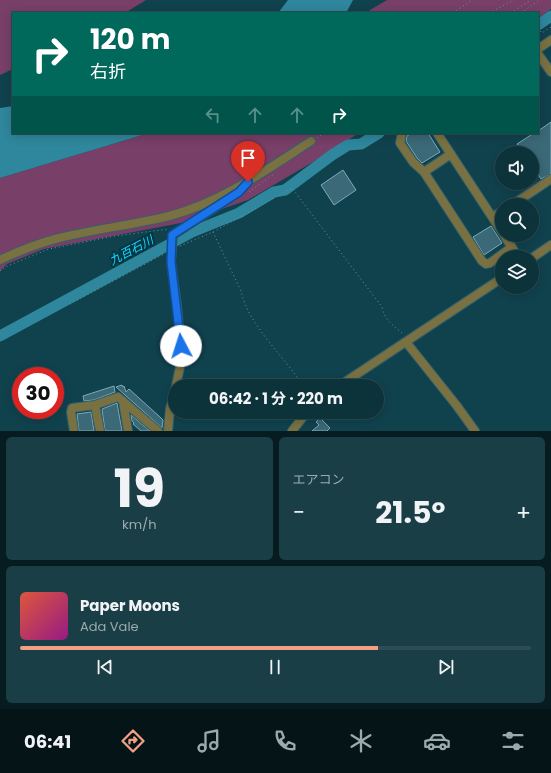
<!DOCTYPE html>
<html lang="ja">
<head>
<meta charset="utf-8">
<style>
	:root { --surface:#0c323a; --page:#1a3e45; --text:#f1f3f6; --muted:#9aaaaf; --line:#2c4d54; --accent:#f39f84 }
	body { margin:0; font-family:Poppins,"Noto Sans JP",sans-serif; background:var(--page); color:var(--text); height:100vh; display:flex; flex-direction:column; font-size:15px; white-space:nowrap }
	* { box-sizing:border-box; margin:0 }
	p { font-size:13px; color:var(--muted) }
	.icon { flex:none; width:22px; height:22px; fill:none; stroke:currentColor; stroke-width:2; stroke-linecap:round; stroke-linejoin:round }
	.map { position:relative; height:431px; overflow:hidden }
	.panel { display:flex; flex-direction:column; gap:6px; padding:6px; background:#071c20; flex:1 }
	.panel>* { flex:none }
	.guide { position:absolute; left:12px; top:12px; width:527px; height:122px; border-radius:0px; box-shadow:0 2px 10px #0003,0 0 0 1px var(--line); background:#00695c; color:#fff; overflow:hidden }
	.controls { position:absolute; left:495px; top:146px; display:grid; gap:8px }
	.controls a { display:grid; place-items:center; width:44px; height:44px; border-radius:50%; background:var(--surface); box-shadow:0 2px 10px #0003,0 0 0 1px var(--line); font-size:20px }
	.speed { position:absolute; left:12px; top:367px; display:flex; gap:8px; font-size:20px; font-weight:700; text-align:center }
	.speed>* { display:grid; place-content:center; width:52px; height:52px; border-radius:50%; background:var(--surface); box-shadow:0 2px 10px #0003,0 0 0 1px var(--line); line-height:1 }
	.speed .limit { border:6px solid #d22; background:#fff; color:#111 }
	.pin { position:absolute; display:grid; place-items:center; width:34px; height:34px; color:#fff; margin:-41px -17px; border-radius:50% 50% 50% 0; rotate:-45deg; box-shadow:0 0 4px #0007 }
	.pin .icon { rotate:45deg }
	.me { position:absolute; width:44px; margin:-22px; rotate:355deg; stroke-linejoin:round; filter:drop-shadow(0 0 3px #0008) }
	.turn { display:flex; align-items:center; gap:14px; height:84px; padding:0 12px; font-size:18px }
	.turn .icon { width:52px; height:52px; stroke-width:2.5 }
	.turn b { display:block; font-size:28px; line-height:34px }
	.lanes { display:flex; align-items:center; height:38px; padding:0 12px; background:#0003; justify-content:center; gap:20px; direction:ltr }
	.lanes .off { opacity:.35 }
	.big { font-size:30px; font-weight:700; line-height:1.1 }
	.panel .tile { flex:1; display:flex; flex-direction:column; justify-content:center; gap:6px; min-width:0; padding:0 14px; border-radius:6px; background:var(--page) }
	.panel .dial { align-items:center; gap:0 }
	.dial b { font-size:52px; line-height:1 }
	.song { display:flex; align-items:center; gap:12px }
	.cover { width:48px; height:48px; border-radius:6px; background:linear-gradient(135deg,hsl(10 70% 55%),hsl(310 70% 35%)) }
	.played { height:4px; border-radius:2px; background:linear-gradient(90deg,var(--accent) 70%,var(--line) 70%) }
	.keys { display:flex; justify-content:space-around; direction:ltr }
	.heat { display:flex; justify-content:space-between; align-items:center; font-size:22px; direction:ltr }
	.panel .tiles { flex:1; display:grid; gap:6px; grid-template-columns:1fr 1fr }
	.tile:last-child { grid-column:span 2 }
	.trip { position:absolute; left:168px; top:379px; width:216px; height:40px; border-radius:20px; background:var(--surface); box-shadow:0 2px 10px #0003,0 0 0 1px var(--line); font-weight:700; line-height:40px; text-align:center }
	.tab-bar { display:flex; height:64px; justify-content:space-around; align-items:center; background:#051417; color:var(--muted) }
	.tab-bar .icon { width:28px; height:28px }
	.tab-bar .active { color:var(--accent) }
	.tab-bar b { font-size:18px; color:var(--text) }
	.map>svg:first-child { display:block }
	.green { fill:#783f68 }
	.water { fill:#2e879d }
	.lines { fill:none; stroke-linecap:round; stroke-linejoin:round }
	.river { stroke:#2e879d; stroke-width:11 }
	.building { fill:#3b6977; stroke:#7aaab8 }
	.minor-casing { stroke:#33606c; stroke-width:10 }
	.path { stroke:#6b919b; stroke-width:1; stroke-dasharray:1 3; stroke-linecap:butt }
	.minor { stroke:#7a7142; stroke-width:8 }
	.route-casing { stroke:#114b97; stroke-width:10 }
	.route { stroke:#1a73e8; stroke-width:7 }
	.labels { text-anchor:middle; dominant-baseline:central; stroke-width:4; stroke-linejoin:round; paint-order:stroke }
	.water-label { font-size:12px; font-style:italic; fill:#19d5fd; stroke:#023743 }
</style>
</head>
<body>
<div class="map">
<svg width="551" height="431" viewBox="0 0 551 431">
	<rect width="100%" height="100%" fill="#10424e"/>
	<!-- green -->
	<path class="green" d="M 0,0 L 146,0 L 125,13 L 13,13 L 13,69 L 0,75 Z
		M 387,0 L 551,0 L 551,9 L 538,18 L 538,13 L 365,13 Z
		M 149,133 L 359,133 L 325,155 L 248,200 L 181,223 L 44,249 L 7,264 L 0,271 L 0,178 Z"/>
	<!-- water -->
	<path class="water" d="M 288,0 L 353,0 L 346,13 L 365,13 L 278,13 Z
		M 13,106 L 13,133 L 149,133 L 0,178 L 0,108 Z"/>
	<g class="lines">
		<!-- river -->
		<path class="river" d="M 538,25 L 551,16
			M 0,336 L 192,232 L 239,213 L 274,192 L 285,190 L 332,155 L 348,145 L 361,144 L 379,133"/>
	</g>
	<!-- building -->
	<path class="building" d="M 551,122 L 551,174 L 541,179 L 532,166 L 532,153 L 523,153 L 517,144 L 534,133 L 538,133 L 538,131 Z
		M 412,133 L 428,133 L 440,152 L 422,163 L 417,158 L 406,141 L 407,136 Z
		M 343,170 L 356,190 L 334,205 L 321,185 Z
		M 491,226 L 502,243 L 484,255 L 473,237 Z
		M 122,385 L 123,387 L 124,386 L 126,392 L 129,389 L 160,417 L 163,420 L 162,428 L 116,387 Z
		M 114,386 L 115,392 L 94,400 L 84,401 L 83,396 Z
		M 117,403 L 122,431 L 105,431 L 102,409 Z
		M 91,412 L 94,431 L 79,431 L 77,414 Z
		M 131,415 L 150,431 L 141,431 L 133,424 L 134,423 L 132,421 Z
		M 320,418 L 330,428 L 327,431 L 312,431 L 319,425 L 316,422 Z"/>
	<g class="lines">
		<defs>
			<path id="minor" d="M 538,49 L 551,40
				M 538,54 L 551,72
				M 402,133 L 400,143 L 413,162 L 424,172 L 482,261 L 486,264 L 490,263 L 512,247
				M 437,133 L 502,232
				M 424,172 L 451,154
				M 512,205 L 551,179
				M 493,217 L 502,211
				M 504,235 L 518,257
				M 532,258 L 551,245
				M 0,260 C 19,251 39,243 59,238 C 96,229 133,225 169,216 C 220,203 268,169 311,141
				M 406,342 L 457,406 L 475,431
				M 176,386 L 182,357 L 177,306 L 171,262 L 173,235 L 239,192 L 244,186
				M 339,386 L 502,278
				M 123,401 L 128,431
				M 74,431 L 71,412 L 72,408 L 95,405
				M 100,431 L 95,405 L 118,397 L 158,431
				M 168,431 L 170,409 L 175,389
				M 292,431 L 307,412"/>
		</defs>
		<!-- minor casing -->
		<use href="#minor" class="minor-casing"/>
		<!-- path -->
		<path class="path" d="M 453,13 L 472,0
			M 489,13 L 514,0
			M 511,13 L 531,0
			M 521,13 L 540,0
			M 538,28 L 542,33 L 551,27
			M 317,138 L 324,133
			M 249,192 L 274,174
			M 213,232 L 241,291 C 248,325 285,357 303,386
			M 180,246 L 213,232 L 292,188 L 382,307 C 384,320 394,326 403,334
			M 0,271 L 5,267 L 49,249 L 115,236 L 169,229
			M 70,304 L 164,254"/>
		<!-- minor -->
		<use href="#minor" class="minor"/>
	</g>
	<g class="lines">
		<defs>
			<path id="route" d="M 181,346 L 171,262 L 172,235 L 239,192 L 248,182"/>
		</defs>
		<!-- route casing -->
		<use href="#route" class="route-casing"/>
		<!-- route -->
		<use href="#route" class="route"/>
	</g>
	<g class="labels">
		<!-- water labels -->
		<g class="water-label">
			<text transform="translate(131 250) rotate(-28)">九百石川</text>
		</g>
	</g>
</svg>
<div class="controls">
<a><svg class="icon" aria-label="sound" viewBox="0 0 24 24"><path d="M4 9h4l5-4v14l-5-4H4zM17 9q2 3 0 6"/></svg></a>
<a><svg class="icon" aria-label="search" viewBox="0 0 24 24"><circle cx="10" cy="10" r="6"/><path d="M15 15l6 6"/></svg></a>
<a><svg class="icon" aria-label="layers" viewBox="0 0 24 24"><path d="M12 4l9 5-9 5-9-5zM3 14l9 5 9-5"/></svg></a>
</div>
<div class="speed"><div class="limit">30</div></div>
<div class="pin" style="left:248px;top:182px;background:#d93025"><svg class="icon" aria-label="arrive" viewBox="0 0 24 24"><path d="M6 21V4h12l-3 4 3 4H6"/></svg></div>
<svg class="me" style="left:181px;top:346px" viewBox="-20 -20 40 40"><circle r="19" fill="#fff"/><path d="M0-13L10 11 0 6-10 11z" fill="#1a73e8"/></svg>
<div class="trip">06:42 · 1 分 · 220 m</div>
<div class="guide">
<div class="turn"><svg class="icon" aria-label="right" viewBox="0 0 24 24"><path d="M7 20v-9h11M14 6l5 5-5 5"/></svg><div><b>120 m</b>右折</div></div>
<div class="lanes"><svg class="icon off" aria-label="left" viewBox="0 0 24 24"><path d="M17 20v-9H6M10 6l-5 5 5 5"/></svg><svg class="icon off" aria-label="ahead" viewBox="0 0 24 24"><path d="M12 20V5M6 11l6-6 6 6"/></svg><svg class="icon off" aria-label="ahead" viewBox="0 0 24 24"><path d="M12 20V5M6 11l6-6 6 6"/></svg><svg class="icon" aria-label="right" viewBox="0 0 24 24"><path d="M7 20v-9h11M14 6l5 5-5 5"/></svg></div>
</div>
</div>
<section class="panel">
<div class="tiles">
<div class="tile dial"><b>19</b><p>km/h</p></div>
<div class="tile"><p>エアコン</p>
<div class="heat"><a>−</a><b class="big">21.5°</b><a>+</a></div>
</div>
<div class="tile">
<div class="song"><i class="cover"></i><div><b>Paper Moons</b><p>Ada Vale</p></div></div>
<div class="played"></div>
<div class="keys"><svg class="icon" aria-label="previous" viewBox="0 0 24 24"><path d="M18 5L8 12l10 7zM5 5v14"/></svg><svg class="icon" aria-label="pause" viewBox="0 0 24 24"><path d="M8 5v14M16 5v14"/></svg><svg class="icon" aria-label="next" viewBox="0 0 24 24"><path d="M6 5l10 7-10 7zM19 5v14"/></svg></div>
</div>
</div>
</section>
<nav class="tab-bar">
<b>06:41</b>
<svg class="icon active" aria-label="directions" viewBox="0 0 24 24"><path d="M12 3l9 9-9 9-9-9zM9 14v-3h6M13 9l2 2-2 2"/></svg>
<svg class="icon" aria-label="music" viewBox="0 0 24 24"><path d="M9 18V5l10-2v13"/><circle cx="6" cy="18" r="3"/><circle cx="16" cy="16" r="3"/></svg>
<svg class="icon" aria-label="phone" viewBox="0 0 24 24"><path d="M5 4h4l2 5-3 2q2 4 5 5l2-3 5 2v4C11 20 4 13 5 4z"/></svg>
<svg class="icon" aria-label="climate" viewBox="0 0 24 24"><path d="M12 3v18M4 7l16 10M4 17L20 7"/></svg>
<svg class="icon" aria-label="car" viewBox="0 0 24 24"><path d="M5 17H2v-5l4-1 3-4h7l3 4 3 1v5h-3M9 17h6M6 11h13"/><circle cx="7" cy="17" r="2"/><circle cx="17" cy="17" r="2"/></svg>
<svg class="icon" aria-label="filters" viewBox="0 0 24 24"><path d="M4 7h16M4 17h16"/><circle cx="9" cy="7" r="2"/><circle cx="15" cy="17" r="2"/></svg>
</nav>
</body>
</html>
